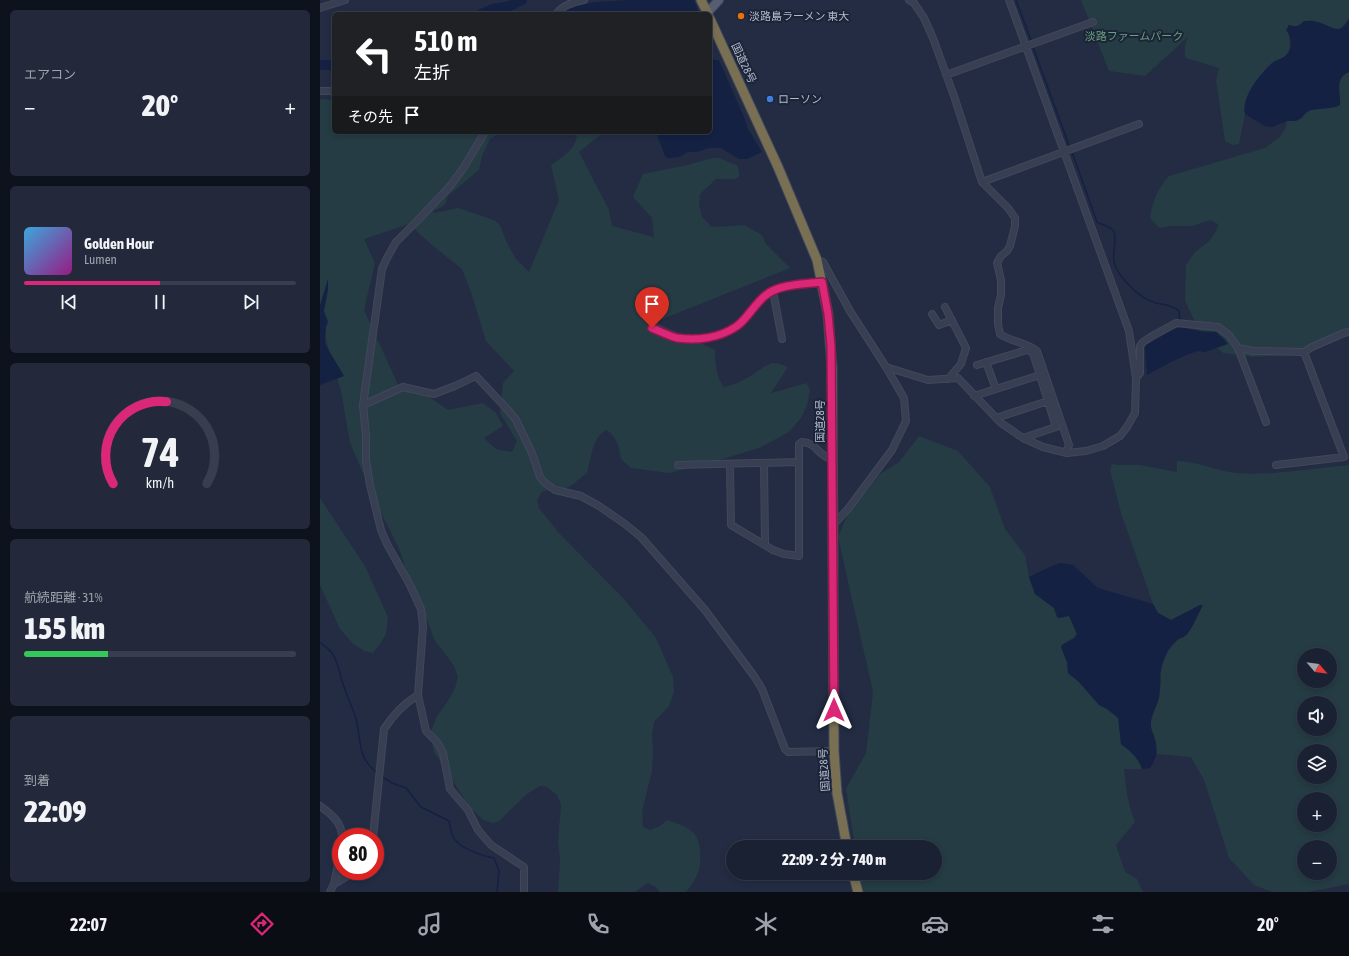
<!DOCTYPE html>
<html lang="ja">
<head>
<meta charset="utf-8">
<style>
	:root { --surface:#1a2132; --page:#23293a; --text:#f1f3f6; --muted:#9fa3ac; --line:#383e4d; --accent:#db2777 }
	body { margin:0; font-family:"Asap Condensed","Noto Sans JP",sans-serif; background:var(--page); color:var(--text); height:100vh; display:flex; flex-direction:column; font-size:15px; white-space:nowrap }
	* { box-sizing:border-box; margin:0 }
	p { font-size:13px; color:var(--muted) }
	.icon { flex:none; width:22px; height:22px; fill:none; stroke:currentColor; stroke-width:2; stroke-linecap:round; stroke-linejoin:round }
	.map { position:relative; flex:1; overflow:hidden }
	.drawer { display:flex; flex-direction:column; gap:10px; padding:10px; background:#0e121c; width:320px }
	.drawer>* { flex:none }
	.guide { position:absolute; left:12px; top:12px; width:380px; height:122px; border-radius:6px; box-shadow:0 2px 6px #0003,0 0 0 1px var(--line); background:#202124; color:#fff; overflow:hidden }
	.needle { width:26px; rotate:118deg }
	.fabs { position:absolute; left:977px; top:648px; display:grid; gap:8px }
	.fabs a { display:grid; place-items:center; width:40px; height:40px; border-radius:50%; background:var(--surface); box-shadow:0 2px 6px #0003,0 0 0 1px var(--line); font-size:20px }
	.speed { position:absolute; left:12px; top:828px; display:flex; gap:8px; font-size:20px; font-weight:700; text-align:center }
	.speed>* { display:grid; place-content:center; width:52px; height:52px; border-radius:50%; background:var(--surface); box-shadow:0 2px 6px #0003,0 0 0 1px var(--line); line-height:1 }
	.speed .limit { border:6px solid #d22; background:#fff; color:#111 }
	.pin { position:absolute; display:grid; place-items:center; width:34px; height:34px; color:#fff; margin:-41px -17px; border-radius:50% 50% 50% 0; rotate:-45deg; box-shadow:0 0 4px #0007 }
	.pin .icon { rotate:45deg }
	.me { position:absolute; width:44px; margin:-22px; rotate:0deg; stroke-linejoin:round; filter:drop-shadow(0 0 3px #0008) }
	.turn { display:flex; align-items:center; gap:14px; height:84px; padding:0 16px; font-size:18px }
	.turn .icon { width:52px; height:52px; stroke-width:2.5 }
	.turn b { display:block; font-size:28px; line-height:34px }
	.then { display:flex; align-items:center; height:38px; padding:0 16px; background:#0003; gap:8px; font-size:15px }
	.big { font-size:30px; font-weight:800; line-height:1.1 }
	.drawer .card { flex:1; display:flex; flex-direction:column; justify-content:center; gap:6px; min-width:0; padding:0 14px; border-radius:6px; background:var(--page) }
	.drawer .dial { align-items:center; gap:0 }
	.dial svg { height:104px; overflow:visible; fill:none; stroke:var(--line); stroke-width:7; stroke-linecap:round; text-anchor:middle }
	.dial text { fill:var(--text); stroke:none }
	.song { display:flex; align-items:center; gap:12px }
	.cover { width:48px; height:48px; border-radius:6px; background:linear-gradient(135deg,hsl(200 70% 55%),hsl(310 70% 35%)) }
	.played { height:4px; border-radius:2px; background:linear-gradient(90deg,var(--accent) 50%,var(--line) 50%) }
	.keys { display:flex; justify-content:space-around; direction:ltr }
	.heat { display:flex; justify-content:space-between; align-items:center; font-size:22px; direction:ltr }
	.charge { height:6px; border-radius:3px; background:linear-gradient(90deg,#34c759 31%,var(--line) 0) }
	.trip { position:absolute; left:406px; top:840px; width:216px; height:40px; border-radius:20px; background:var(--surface); box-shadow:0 2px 6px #0003,0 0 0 1px var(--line); font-weight:800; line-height:40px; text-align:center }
	.dock { display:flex; height:64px; justify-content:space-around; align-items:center; background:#0a0d14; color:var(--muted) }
	.dock .icon { width:28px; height:28px }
	.dock .selected { color:var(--accent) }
	.dock b { font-size:18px; color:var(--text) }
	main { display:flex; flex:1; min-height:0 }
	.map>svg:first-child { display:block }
	.green { fill:#253c44; fill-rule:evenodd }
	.water { fill:#142143 }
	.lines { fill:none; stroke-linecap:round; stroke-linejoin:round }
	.stream { stroke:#142143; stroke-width:1.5 }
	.river { stroke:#142143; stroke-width:10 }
	.minor-casing { stroke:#41485c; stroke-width:8 }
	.major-casing { stroke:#41485c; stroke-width:10 }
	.highway-casing { stroke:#3f475a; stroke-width:11 }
	.minor { stroke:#383f52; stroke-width:6 }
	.major { stroke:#555e73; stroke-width:8 }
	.highway { stroke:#797054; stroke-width:9 }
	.route-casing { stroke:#8e194d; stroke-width:10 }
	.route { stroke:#db2777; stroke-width:7 }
	.food-dot { fill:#e8710a; stroke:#1c2438; stroke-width:1.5 }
	.shop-dot { fill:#3f7fe0; stroke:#1c2438; stroke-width:1.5 }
	.labels { text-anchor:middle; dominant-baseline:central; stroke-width:4; stroke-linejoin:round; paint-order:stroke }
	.poi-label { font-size:11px; fill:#b4bacd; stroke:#1c2438; text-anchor:start }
	.park-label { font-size:11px; fill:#69a07d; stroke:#1c2438 }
	.street-label { font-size:11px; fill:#b4bacd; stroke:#1c2438 }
</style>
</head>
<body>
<main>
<section class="drawer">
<div class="card"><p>エアコン</p>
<div class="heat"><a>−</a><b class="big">20°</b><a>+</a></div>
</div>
<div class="card">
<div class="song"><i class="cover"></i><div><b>Golden Hour</b><p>Lumen</p></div></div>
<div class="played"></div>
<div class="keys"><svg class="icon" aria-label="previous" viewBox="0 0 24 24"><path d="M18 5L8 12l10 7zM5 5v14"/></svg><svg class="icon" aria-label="pause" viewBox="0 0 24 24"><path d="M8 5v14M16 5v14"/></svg><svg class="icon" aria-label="next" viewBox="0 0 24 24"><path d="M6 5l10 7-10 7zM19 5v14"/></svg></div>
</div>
<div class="card dial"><svg viewBox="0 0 100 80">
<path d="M14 69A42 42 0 1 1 86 69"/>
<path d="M14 69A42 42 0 0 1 55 6" stroke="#db2777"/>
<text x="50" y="56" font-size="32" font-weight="700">74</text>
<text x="50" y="72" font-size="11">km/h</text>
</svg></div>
<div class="card"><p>航続距離 · 31%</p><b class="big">155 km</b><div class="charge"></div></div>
<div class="card"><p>到着</p><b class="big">22:09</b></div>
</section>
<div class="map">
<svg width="1029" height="892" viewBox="0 0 1029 892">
	<rect width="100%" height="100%" fill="#232c43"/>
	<!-- green -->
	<path class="green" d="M 761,0 L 1029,0 L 1029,20 L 1020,29 C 1012,30 1006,24 998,22 C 993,20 989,21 984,21 C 978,27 976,27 968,25 C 969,44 976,54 954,62 L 924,110 L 925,114 L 919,144 L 912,145 L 905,141 L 896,80 L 899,68 L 866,58 C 863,50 865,44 868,37 L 825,76 L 789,71 Z
		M 1029,72 L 1029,332 L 968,355 L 933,357 L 903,353 L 881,334 L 865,301 L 866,265 L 875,252 L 888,242 L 895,233 L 897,229 L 898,224 L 890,220 L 872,226 L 850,226 L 839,228 L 830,218 C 832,202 838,188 849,176 L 945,148 L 960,137 L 965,129 L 967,121 C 972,121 978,121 982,118 C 985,115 987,111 991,110 C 1001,107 1011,110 1020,105 C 1019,94 1015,77 1029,72 Z
		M 0,99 L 14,100 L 14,132 L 181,132 L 170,139 L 162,156 L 159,170 L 128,196 L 125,205 L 113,211 L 114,213 L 138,208 L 174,220 L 180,225 L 187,243 L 196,259 L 209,272 L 239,200 L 231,165 C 241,158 260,147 256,132 L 280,132 L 280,135 L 259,152 L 289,210 L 292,226 L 334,237 L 332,218 L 313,197 L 323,174 L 363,166 L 393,158 L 400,158 L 408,162 L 417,165 L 419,171 L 419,177 L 414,179 L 396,179 L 380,194 L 379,205 L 382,217 L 392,227 L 424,225 L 442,235 L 446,244 L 470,268 L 335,322 L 395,350 C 395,362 396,377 404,387 C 411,385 418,383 425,379 C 433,375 446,364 453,363 C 458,363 463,365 468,367 L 451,393 L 487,383 L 490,390 L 487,405 L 481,418 L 469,432 L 439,448 L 386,464 L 349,473 L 311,468 L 301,459 C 299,447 297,436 286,430 C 272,438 271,459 267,473 C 259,479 248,490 237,492 C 231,493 230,489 222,492 L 217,500 L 219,508 L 239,533 L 304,599 L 336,638 L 353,677 L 354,692 L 349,706 L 334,722 L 332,734 L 333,752 L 332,771 L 322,811 L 323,827 L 330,830 L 340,826 L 347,820 C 356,823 366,826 373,832 C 381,838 382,864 378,873 C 375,880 371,886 366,892 L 340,892 L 337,888 L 328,883 L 315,892 L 238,892 L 240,860 L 238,841 L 241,805 L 237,795 L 227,787 L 220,786 L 207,794 L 179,821 L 173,823 L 163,820 L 149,806 L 114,752 L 110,734 L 117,716 L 128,701 L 135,688 L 138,677 L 134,666 L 114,639 L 109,625 L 88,577 L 80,551 L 50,490 L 30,443 L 21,391 L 3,330 L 0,328 ZM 89,224 L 113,246 L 142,269 L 151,292 L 166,341 L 194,371 L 183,383 L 180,413 L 197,441 L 192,452 L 176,449 L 164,438 L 183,426 L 176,413 L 163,403 L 128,410 L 108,396 L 79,387 L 44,310 L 55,263 L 44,239 Z
		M 599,436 L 638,451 L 670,487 L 685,529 L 705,555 L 709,577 L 715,594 L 734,608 L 739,618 L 748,616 L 750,617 L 757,634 L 754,638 L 742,645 L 741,647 L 747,662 L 748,673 L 759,682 L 779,705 L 787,708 L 799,718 L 801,744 C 810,751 818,757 822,769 L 804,769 C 806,787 808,805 815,822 L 796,845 L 805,872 L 817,879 L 823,892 L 543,892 L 539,873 L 615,873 L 615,847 L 535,847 L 526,789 L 546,753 L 553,692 L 518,537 L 527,516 L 560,474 L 579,462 Z
		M 857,461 C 877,461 896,471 916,473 C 954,476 992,468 1029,465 L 1029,884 L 988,892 L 952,892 L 934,885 L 909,858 L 884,780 L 871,757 L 837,754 L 835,740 L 831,729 L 831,721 L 837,703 L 841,684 L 840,672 L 847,651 L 859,639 L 867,635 L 880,605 L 851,620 L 838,613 L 833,604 L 801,513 L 790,470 L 792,464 L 800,465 L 820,465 L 857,472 ZM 984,655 L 1010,655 L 1010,681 L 984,681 ZM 984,703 L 1010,703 L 1010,729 L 984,729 ZM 984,751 L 1010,751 L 1010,777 L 984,777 ZM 984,799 L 1010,799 L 1010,825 L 984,825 ZM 984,847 L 1010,847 L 1010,873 L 984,873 Z
		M 0,498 L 45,566 L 68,617 L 66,634 L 62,641 L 53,653 L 44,651 L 33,644 L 20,629 L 0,585 Z"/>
	<!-- water -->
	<path class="water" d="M 309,0 L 374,0 L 378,11 L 375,14 L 241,14 C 255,0 290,2 309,0 Z
		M 1029,18 L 1029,72 C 1014,77 1021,94 1020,105 L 1016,107 L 991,110 L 985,113 L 981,118 L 976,121 L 967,121 L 952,127 L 945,126 L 925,114 C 921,97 940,74 952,63 C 957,59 964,59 968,53 C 973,46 971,36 966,30 L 969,25 C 976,27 978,27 984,21 C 988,21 992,20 997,22 C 1011,25 1020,38 1029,18 Z
		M 390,56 L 394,60 L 399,60 L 424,117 L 428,129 L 442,152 L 427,159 L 419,159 L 401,148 L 389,148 L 377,152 L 368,152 L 359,157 L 348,158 L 345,156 L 336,132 L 390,132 Z
		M 8,279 L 8,290 L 4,311 L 8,322 L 6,327 L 5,344 L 24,376 L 0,385 L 0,305 Z
		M 860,327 L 878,331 L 896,332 L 904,339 L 908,344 L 885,352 L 877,351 L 864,356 L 849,363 L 827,375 L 825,346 L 851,331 Z
		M 741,563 L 753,565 L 778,588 L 833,604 L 838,613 L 851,620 L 880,605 L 883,605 C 879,612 872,630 866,635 C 864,637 861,638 858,639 C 851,645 846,653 843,662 C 839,673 841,686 839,698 C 837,706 832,713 831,721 C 830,728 833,733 835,739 C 838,751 837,758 830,768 L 822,769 C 818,757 810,751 801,744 L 798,718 L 787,709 L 779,705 L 759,682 L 748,673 L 747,662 L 741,647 L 742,645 L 754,638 L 757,634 L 749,616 L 739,618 L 737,617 L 734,608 L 715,594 L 709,577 L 734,565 Z"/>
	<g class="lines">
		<!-- stream -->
		<path class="stream" d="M 696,0 L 712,43
			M 713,47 L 750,148
			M 752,152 L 777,222 C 782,225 789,226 793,230 C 798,236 792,253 794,261 C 795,270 802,278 808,284 C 816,293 825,300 836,303 C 845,305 852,305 859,311 L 860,321
			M 0,643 C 18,653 17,666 23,684 C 27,696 32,706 36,719 C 42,742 36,756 58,774
			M 61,776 L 72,783 L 86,788 L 101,807 L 129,821 C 130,826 131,832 133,837 C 139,848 162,856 174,858 L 179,871 L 177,892"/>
		<!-- river -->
		<path class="river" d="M 161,14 L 173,9 L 190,6 L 202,0
			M 0,65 L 14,65"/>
		<defs>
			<path id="minor" d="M 589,0 L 594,3 L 604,18 L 613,38 L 635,99 L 662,182 L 688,208 L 695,218 L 695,226 L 690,246 L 687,251 L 681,256 L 677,263 L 681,280 L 681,295 L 678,308 L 678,324 L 680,334 C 691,342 706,342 717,351 L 749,445 L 746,452
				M 0,8 L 25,0
				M 236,14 C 243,5 253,2 264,0
				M 626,75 L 773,22
				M 0,91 L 14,91
				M 165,132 L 144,167 L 131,185 L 100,218 L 76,242 L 67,258 L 62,269 L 43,405 L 46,436 L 46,460 L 50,485 L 61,530 L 67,544 L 90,585 L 101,609 L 103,626 L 98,695 L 106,731 L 117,742 L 123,753 L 130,789 L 148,810 L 158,830 L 171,845 L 204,867 L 204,892
				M 662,182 L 819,124
				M 497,260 L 503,262 L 530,311 L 566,367 L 584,398 L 586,421 L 572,450 L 528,509 L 513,525
				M 453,291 L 462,339
				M 625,307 L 646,348 L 641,364 L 628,379
				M 612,314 L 619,325 L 632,320
				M 332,327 C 339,331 349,336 357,338 C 377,341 400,338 417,326 C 428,318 435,303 446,295 C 459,284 486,284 502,282
				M 918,348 L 933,351 L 984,352 L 992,347 L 1024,333 L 1029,332
				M 666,362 L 676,389
				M 657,365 L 707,350 L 713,353 L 736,427 L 703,438
				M 566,367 L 608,380 L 638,378 L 681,423 L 703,438 L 723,447 L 747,453 L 766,451 L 783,446 L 800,436 L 807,427 L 815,413 L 816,378 L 809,331 L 689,0
				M 816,378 L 820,373 L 820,346 L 823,342 L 832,336 L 856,323 L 898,327 L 909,335 L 918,348 L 946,422
				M 654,396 L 720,375
				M 43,405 L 83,387 L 114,394 L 135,386 L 156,376 L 188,410 L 196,420 L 212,453 L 220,477 L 225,483 L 235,490 L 261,496 L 279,506 L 305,524 L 321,537 L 385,610 L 434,676 L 442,689 L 465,749 L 468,752 L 514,751
				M 676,418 L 728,401
				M 444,463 L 445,544
				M 410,464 L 411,525 L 453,550 L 464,554 L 479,556 L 479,444 L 482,442 C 498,443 497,456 512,459
				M 358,465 L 479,462
				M 956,465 L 1024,457 L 984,352
				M 0,806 C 11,814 22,822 22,837
				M 53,837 L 64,729 C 73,715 85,703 98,695
				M 14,884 L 36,871
				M 10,892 L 14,884 L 21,849"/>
			<path id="major" d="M 387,13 L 399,0"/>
			<path id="highway" d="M 381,0 L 388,14
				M 390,19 L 458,167 L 497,260 L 508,314 L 512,368 L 514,751 L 517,793 L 527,847
				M 533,873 L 538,892"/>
		</defs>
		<!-- minor casing -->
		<use href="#minor" class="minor-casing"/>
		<!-- major casing -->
		<use href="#major" class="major-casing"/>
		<!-- highway casing -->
		<use href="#highway" class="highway-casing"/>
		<!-- minor -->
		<use href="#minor" class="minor"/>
		<!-- major -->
		<use href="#major" class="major"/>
		<!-- highway -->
		<use href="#highway" class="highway"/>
	</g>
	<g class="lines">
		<defs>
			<path id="route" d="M 332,328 C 339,331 349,336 357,338 C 377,341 400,338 417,326 C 428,318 435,303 446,295 C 459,284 486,284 502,282 L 508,314 L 511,346 L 514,710"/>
		</defs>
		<!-- route casing -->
		<use href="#route" class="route-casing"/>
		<!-- route -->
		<use href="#route" class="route"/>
	</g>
	<!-- markers -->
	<circle class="food-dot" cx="421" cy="16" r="4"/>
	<circle class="shop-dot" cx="450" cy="99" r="4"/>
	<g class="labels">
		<!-- poi labels -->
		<g class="poi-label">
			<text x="429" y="16">淡路島ラーメン 東大</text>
			<text x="458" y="99">ローソン</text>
		</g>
		<!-- park labels -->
		<g class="park-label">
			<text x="814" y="36">淡路ファームパーク</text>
		</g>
		<!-- street labels -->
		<g class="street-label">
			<text transform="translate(424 63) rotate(65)">国道28号</text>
			<text transform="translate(500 421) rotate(-90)">国道28号</text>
			<text transform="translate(504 770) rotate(-94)">国道28号</text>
		</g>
	</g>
</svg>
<div class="fabs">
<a><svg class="needle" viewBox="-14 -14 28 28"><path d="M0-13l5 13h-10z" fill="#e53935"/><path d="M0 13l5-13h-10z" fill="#9fa3ac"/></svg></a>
<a><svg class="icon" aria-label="sound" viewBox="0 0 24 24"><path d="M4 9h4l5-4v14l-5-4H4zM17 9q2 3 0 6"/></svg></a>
<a><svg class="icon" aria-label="layers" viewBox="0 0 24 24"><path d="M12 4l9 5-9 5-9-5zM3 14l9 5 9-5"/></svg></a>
<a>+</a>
<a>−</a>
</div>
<div class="speed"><div class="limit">80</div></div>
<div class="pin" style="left:332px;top:328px;background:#d93025"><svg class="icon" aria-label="arrive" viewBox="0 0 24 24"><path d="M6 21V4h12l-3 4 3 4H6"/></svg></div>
<svg class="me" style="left:514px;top:710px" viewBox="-20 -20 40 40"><path d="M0-17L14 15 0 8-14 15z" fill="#db2777" stroke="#fff" stroke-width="4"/></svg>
<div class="trip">22:09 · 2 分 · 740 m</div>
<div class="guide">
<div class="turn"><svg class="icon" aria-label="left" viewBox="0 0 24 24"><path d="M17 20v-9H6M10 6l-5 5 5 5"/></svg><div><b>510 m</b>左折</div></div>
<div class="then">その先<svg class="icon" aria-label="arrive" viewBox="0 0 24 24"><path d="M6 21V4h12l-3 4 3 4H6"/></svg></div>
</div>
</div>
</main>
<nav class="dock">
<b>22:07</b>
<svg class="icon selected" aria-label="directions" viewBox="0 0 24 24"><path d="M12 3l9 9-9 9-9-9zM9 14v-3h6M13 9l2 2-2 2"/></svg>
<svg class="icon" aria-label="music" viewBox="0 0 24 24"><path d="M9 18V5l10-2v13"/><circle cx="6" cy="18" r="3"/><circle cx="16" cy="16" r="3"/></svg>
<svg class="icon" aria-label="phone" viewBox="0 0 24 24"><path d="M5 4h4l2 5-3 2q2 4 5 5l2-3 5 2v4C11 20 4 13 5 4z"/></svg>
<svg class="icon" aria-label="climate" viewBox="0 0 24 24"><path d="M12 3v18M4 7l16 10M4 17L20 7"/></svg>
<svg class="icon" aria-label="car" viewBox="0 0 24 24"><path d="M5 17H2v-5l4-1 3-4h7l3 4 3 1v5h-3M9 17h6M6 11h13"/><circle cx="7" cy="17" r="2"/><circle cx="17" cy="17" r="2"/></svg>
<svg class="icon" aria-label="filters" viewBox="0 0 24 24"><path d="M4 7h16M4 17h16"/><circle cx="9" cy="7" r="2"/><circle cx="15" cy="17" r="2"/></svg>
<b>20°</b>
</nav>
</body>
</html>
